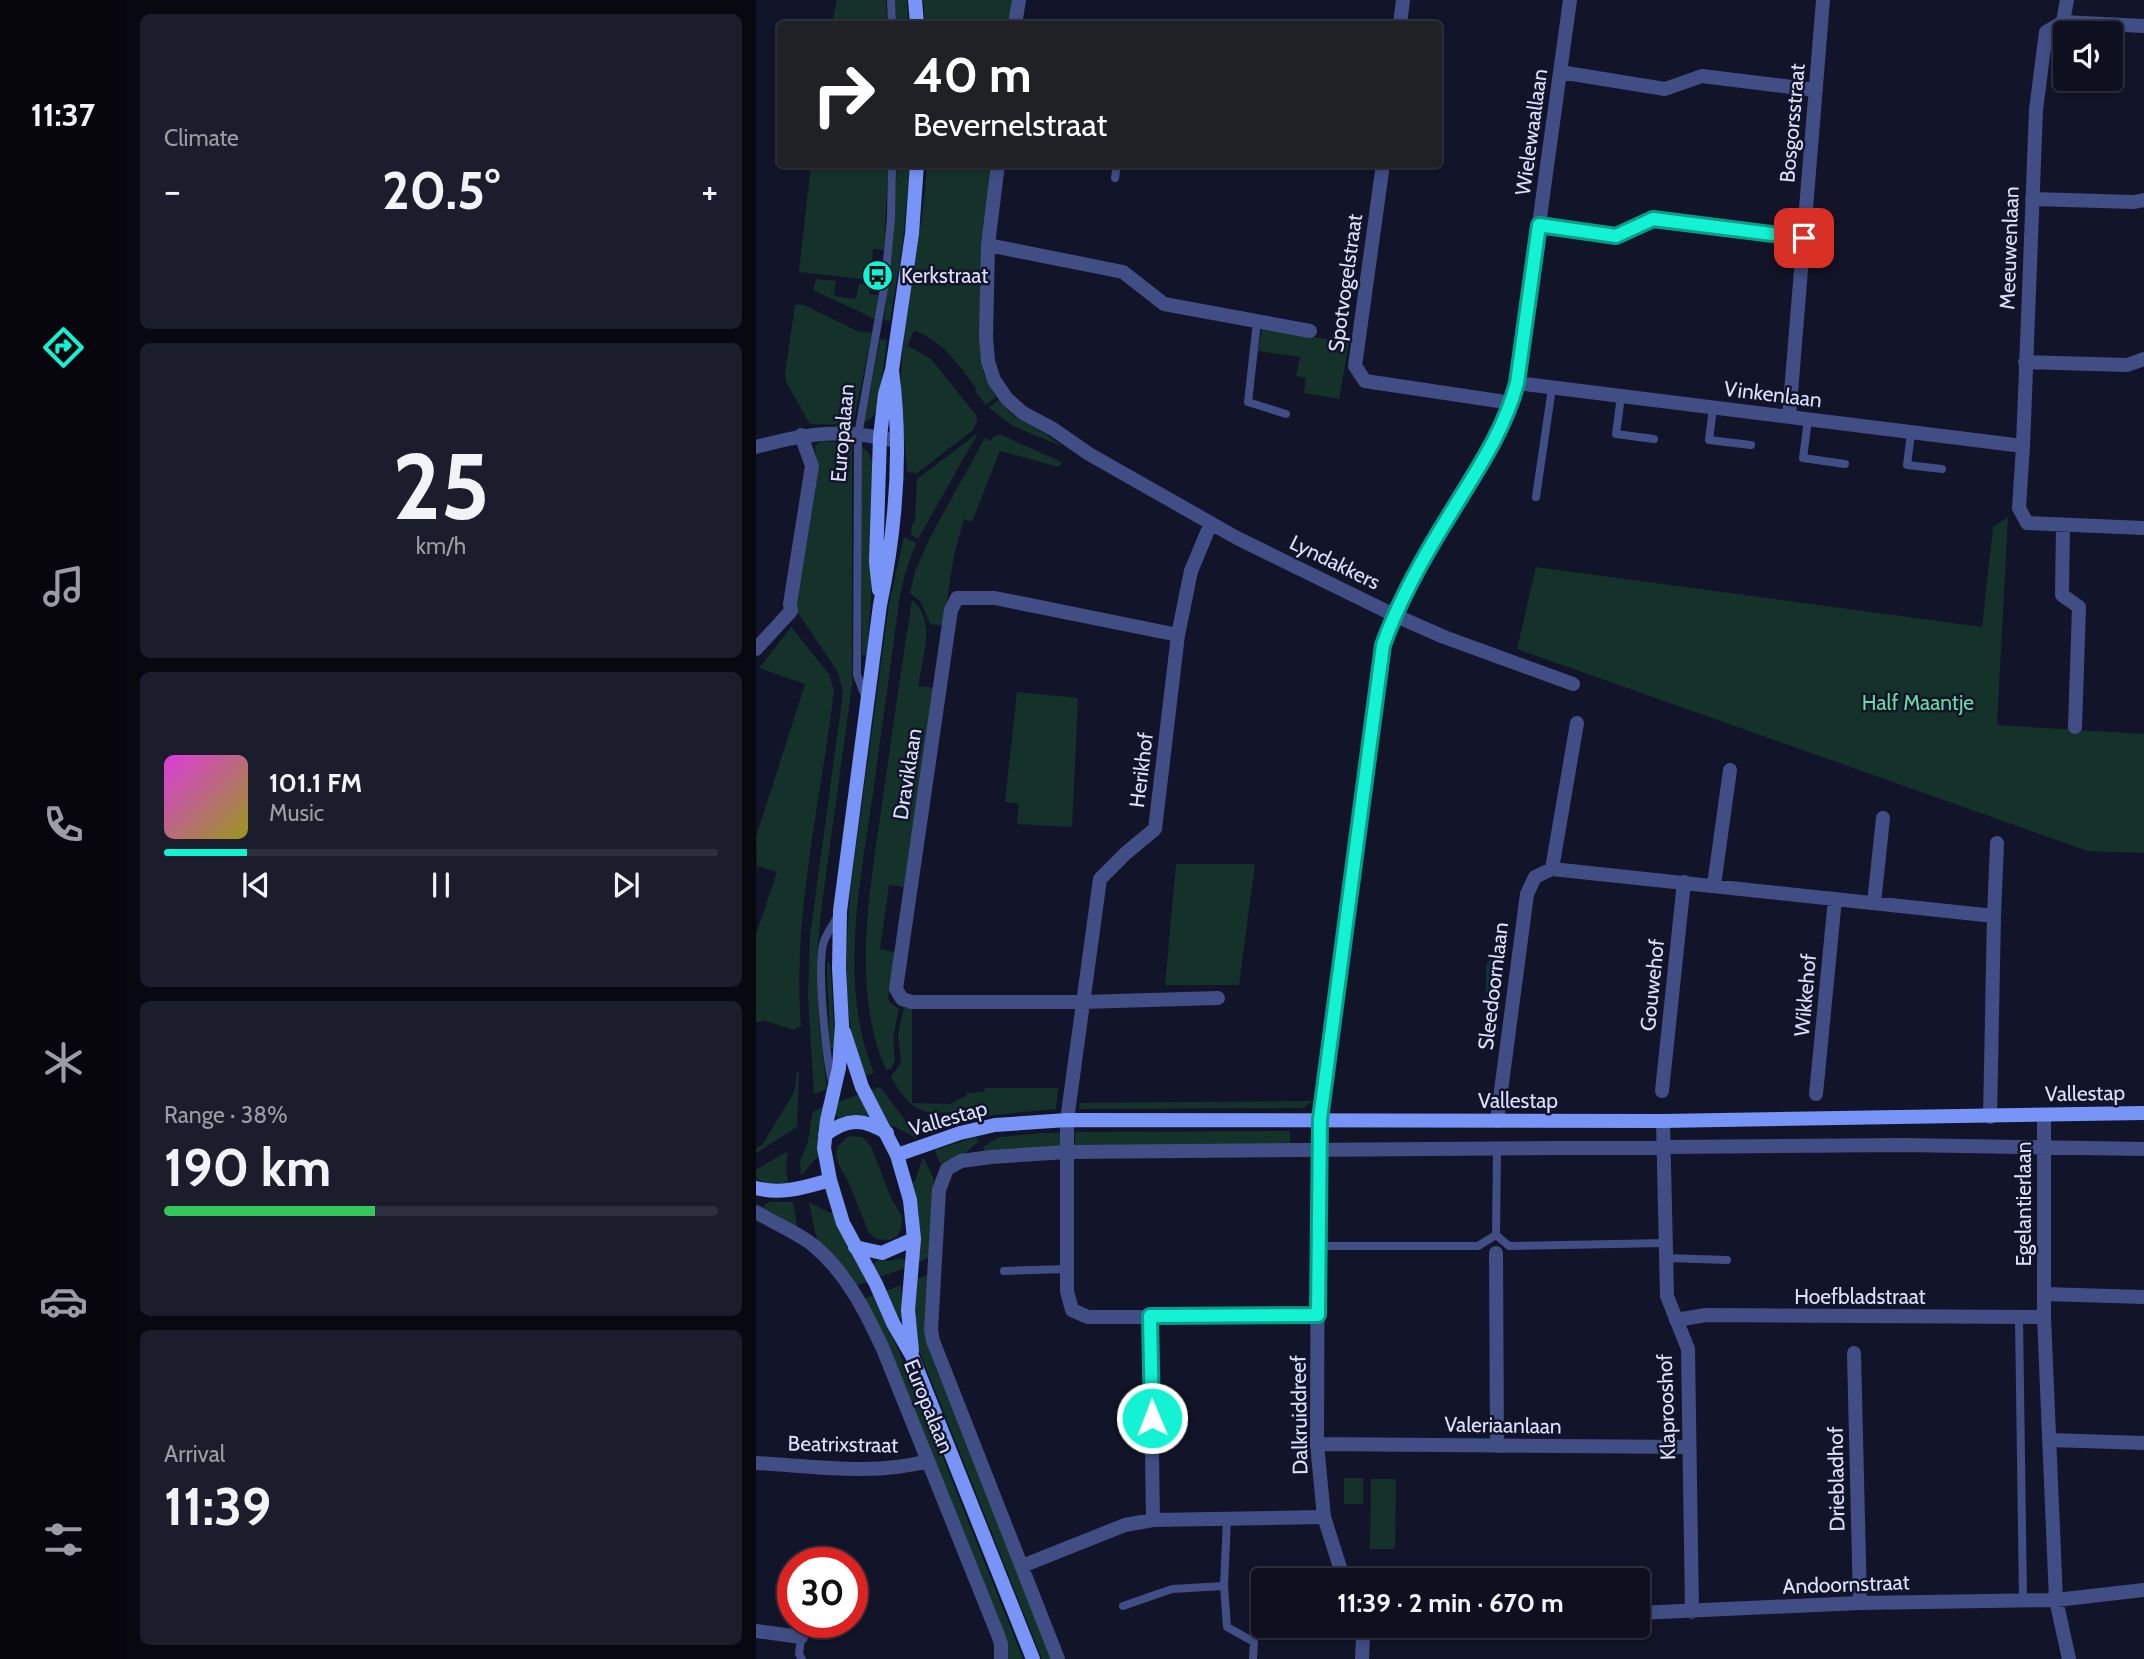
<!DOCTYPE html>
<html lang="en">
<head>
<meta charset="utf-8">
<style>
	:root { --surface:#0e0f1f; --page:#1c1d2c; --text:#f1f3f6; --muted:#9b9ca4; --line:#2e2f3d; --accent:#13f2d3 }
	body { margin:0; font-family:Cabin,sans-serif; background:var(--page); color:var(--text); height:100vh; display:flex; flex-direction:column; font-size:26px; white-space:nowrap }
	* { box-sizing:border-box; margin:0 }
	p { font-size:23px; color:var(--muted) }
	.icon { flex:none; width:38px; height:38px; fill:none; stroke:currentColor; stroke-width:2; stroke-linecap:round; stroke-linejoin:round }
	.map { position:relative; flex:1; overflow:hidden }
	.sheet { display:flex; flex-direction:column; gap:14px; padding:14px; background:#080811; width:630px }
	.sheet>* { flex:none }
	.top-card { position:absolute; left:21px; top:21px; width:665px; height:147px; border-radius:7px; box-shadow:0 4px 10px #0003,0 0 0 2px var(--line); background:#202124; color:#fff; overflow:hidden }
	.tools { position:absolute; left:1297px; top:21px; display:grid; gap:14px }
	.tools a { display:grid; place-items:center; width:70px; height:70px; border-radius:7px; background:var(--surface); box-shadow:0 4px 10px #0003,0 0 0 2px var(--line); font-size:35px }
	.speed { position:absolute; left:21px; top:1547px; display:flex; gap:14px; font-size:35px; font-weight:700; text-align:center }
	.speed>* { display:grid; place-content:center; width:91px; height:91px; border-radius:50%; background:var(--surface); box-shadow:0 4px 10px #0003,0 0 0 2px var(--line); line-height:1 }
	.speed .limit { border:10px solid #d22; background:#fff; color:#111 }
	.pin { position:absolute; display:grid; place-items:center; width:60px; height:60px; color:#fff; margin:-30px; border-radius:14px; box-shadow:0 4px 10px #0006 }
	.me { position:absolute; width:77px; margin:-38px; rotate:359deg; stroke-linejoin:round; filter:drop-shadow(0 0 5px #0008) }
	.turn { display:flex; align-items:center; gap:24px; height:147px; padding:0 21px; font-size:32px }
	.turn .icon { width:91px; height:91px; stroke-width:2.5 }
	.turn b { display:block; font-size:49px; line-height:60px }
	.big { font-size:52px; font-weight:700; line-height:1.1 }
	.sheet .widget { flex:1; display:flex; flex-direction:column; justify-content:center; gap:10px; min-width:0; padding:0 24px; border-radius:10px; background:var(--page) }
	.sheet .dial { align-items:center; gap:0 }
	.dial b { font-size:91px; line-height:1 }
	.song { display:flex; align-items:center; gap:21px }
	.cover { width:84px; height:84px; border-radius:10px; background:linear-gradient(135deg,hsl(300 70% 55%),hsl(60 70% 35%)) }
	.played { height:7px; border-radius:4px; background:linear-gradient(90deg,var(--accent) 15%,var(--line) 15%) }
	.keys { display:flex; justify-content:space-around; direction:ltr }
	.heat { display:flex; justify-content:space-between; align-items:center; font-size:38px; direction:ltr }
	.charge { height:10px; border-radius:5px; background:linear-gradient(90deg,#34c759 38%,var(--line) 0) }
	.trip { position:absolute; left:495px; top:1568px; width:399px; height:70px; border-radius:7px; background:var(--surface); box-shadow:0 4px 10px #0003,0 0 0 2px var(--line); font-weight:700; line-height:70px; text-align:center }
	main { display:flex; flex:1; min-height:0 }
	.tab-bar { display:flex; flex-direction:column; width:126px; justify-content:space-around; align-items:center; background:#06060c; color:var(--muted) }
	.tab-bar .icon { width:49px; height:49px }
	.tab-bar .active { color:var(--accent) }
	.tab-bar b { font-size:32px; color:var(--text) }
	.map>svg:first-child { display:block }
	.green { fill:#15322a }
	.water { fill:#0e3046 }
	.lines { fill:none; stroke-linecap:round; stroke-linejoin:round }
	.lane { stroke:#404e85; stroke-width:8 }
	.street { stroke:#404e85; stroke-width:14 }
	.secondary { stroke:#7894f7; stroke-width:14 }
	.route-casing { stroke:#0c9d89; stroke-width:18 }
	.route { stroke:#13f2d3; stroke-width:12 }
	.labels { text-anchor:middle; dominant-baseline:central; stroke-width:5; stroke-linejoin:round; paint-order:stroke }
	.street-label { font-size:21px; fill:#dce0fd; stroke:#121429 }
	.poi-label { font-size:21px; fill:#dce0fd; stroke:#121429; text-anchor:start }
	.park-label { font-size:21px; fill:#6adaa3; stroke:#121429 }
</style>
</head>
<body>
<main>
<nav class="tab-bar">
<b>11:37</b>
<svg class="icon active" aria-label="directions" viewBox="0 0 24 24"><path d="M12 3l9 9-9 9-9-9zM9 14v-3h6M13 9l2 2-2 2"/></svg>
<svg class="icon" aria-label="music" viewBox="0 0 24 24"><path d="M9 18V5l10-2v13"/><circle cx="6" cy="18" r="3"/><circle cx="16" cy="16" r="3"/></svg>
<svg class="icon" aria-label="phone" viewBox="0 0 24 24"><path d="M5 4h4l2 5-3 2q2 4 5 5l2-3 5 2v4C11 20 4 13 5 4z"/></svg>
<svg class="icon" aria-label="climate" viewBox="0 0 24 24"><path d="M12 3v18M4 7l16 10M4 17L20 7"/></svg>
<svg class="icon" aria-label="car" viewBox="0 0 24 24"><path d="M5 17H2v-5l4-1 3-4h7l3 4 3 1v5h-3M9 17h6M6 11h13"/><circle cx="7" cy="17" r="2"/><circle cx="17" cy="17" r="2"/></svg>
<svg class="icon" aria-label="filters" viewBox="0 0 24 24"><path d="M4 7h16M4 17h16"/><circle cx="9" cy="7" r="2"/><circle cx="15" cy="17" r="2"/></svg>
</nav>
<section class="sheet">
<div class="widget"><p>Climate</p>
<div class="heat"><a>−</a><b class="big">20.5°</b><a>+</a></div>
</div>
<div class="widget dial"><b>25</b><p>km/h</p></div>
<div class="widget">
<div class="song"><i class="cover"></i><div><b>101.1 FM</b><p>Music</p></div></div>
<div class="played"></div>
<div class="keys"><svg class="icon" aria-label="previous" viewBox="0 0 24 24"><path d="M18 5L8 12l10 7zM5 5v14"/></svg><svg class="icon" aria-label="pause" viewBox="0 0 24 24"><path d="M8 5v14M16 5v14"/></svg><svg class="icon" aria-label="next" viewBox="0 0 24 24"><path d="M6 5l10 7-10 7zM19 5v14"/></svg></div>
</div>
<div class="widget"><p>Range · 38%</p><b class="big">190 km</b><div class="charge"></div></div>
<div class="widget"><p>Arrival</p><b class="big">11:39</b></div>
</section>
<div class="map">
<svg width="1388" height="1659" viewBox="0 0 1388 1659">
	<rect width="100%" height="100%" fill="#121429"/>
	<!-- green -->
	<path class="green" d="M 81,0 L 130,0 L 131,24 L 76,24 Z
		M 139,0 L 151,0 L 152,24 L 140,24 Z
		M 167,0 L 256,0 L 253,24 L 169,24 Z
		M 55,165 L 132,165 L 128,250 L 117,249 L 114,280 L 43,272 Z
		M 141,165 L 154,165 L 147,241 L 134,321 L 128,320 L 135,262 Z
		M 171,165 L 235,165 L 226,249 L 224,349 L 228,374 L 240,397 L 230,405 L 219,391 L 221,389 C 203,366 188,342 160,331 L 157,332 L 152,346 L 175,359 L 220,415 L 221,422 L 216,431 L 161,473 L 151,472 C 149,441 144,408 145,377 C 148,306 167,236 171,165 Z
		M 60,279 L 80,281 L 78,296 L 100,299 L 103,284 L 114,285 L 113,294 L 123,295 L 119,319 L 57,290 Z
		M 39,305 L 48,305 L 101,331 L 116,333 L 97,425 L 54,424 L 30,382 L 29,374 Z
		M 506,328 L 593,343 L 583,399 L 548,393 L 550,378 L 540,376 L 544,357 L 502,351 Z
		M 124,339 L 131,340 L 122,407 L 115,419 L 108,423 Z
		M 242,400 L 259,417 L 290,434 L 305,446 L 257,426 L 233,408 Z
		M 222,433 L 162,539 L 155,535 L 156,524 L 159,522 L 161,479 Z
		M 245,435 L 306,462 L 303,467 L 244,451 L 216,522 L 208,519 L 198,555 L 187,626 L 174,624 L 165,602 L 154,593 L 159,572 L 172,541 L 229,438 L 235,441 L 238,436 Z
		M 66,441 L 96,444 L 96,685 L 65,911 L 61,958 L 63,1024 L 71,1089 L 58,1094 L 52,994 L 54,936 L 87,693 L 82,672 L 40,610 L 62,473 L 59,446 Z
		M 107,448 L 113,453 L 117,464 L 115,598 L 111,655 L 106,655 L 105,449 Z
		M 1252,517 L 1241,725 L 1388,734 L 1388,853 L 1332,851 L 761,649 L 780,567 L 1226,627 L 1237,527 Z
		M 148,537 L 160,543 L 149,574 L 144,596 C 135,662 126,727 117,793 C 104,884 82,985 118,1073 L 109,1076 C 105,1064 100,1052 97,1040 C 86,990 91,935 95,885 L 133,604 Z
		M 156,600 C 181,619 166,660 162,686 L 178,688 L 149,887 L 133,885 L 124,949 L 139,952 L 132,999 L 135,1004 L 143,1008 L 137,1037 L 139,1061 L 135,1069 L 130,1070 C 93,986 116,878 128,790 C 137,727 146,663 156,600 Z
		M 35,627 L 73,674 L 78,690 C 65,802 36,914 45,1027 L 40,1028 L 40,1030 L 9,1021 L 0,1022 L 0,935 L 21,872 L 1,866 L 0,837 L 49,684 L 3,668 Z
		M 261,692 L 322,698 L 316,827 L 261,824 L 263,804 L 249,802 Z
		M 420,864 L 499,864 L 483,985 L 409,985 Z
		M 71,963 L 74,963 L 79,1037 L 79,1048 L 74,1048 Z
		M 148,1008 L 156,1008 L 156,1103 L 193,1104 L 210,1096 L 211,1093 L 228,1092 L 229,1088 L 302,1088 L 300,1109 L 196,1119 L 194,1112 C 161,1116 151,1104 135,1077 L 145,1063 L 142,1034 Z
		M 41,1072 L 43,1072 L 41,1127 L 0,1153 L 0,1148 L 6,1145 L 38,1092 Z
		M 124,1087 L 156,1129 L 161,1139 L 138,1126 L 135,1127 L 115,1090 Z
		M 104,1094 L 115,1112 L 111,1117 L 96,1115 L 83,1118 L 78,1114 L 82,1102 Z
		M 557,1101 L 547,1108 L 323,1109 L 324,1103 Z
		M 67,1107 L 63,1158 L 60,1158 L 45,1176 L 44,1162 L 52,1141 L 56,1115 L 58,1111 Z
		M 534,1131 L 534,1144 L 319,1146 L 319,1132 Z
		M 285,1133 L 305,1133 L 305,1146 L 229,1152 L 227,1147 L 243,1137 Z
		M 93,1136 L 106,1137 L 115,1146 L 136,1200 L 146,1216 L 145,1229 L 141,1236 L 134,1240 L 120,1239 L 113,1233 L 93,1183 L 82,1163 L 80,1155 L 82,1146 Z
		M 220,1137 L 223,1141 L 207,1155 L 184,1164 L 179,1150 Z
		M 28,1153 L 32,1153 L 30,1168 L 32,1183 L 13,1184 L 0,1179 L 0,1170 Z
		M 167,1157 L 178,1179 L 173,1257 L 163,1262 L 163,1212 L 156,1182 L 159,1181 Z
		M 13,1202 L 37,1202 L 42,1230 L 7,1211 L 8,1205 Z
		M 53,1202 L 74,1213 L 77,1212 L 90,1243 L 112,1282 L 100,1285 L 61,1240 Z
		M 145,1258 L 151,1262 L 149,1268 L 124,1277 L 117,1265 L 121,1260 L 135,1261 Z
		M 171,1275 L 172,1346 L 175,1356 L 296,1659 L 286,1659 L 163,1350 L 160,1337 L 158,1280 Z
		M 145,1285 L 147,1318 L 140,1320 L 130,1291 Z
		M 118,1295 L 162,1395 L 267,1659 L 251,1659 L 108,1299 Z
		M 588,1478 L 607,1478 L 607,1504 L 588,1504 Z
		M 615,1479 L 640,1479 L 639,1549 L 614,1549 Z"/>
	<!-- water -->
	<path class="water" d="M 735,959 L 740,961 L 737,1017 L 734,1020 L 730,1019 L 730,964 Z"/>
	<g class="lines">
		<!-- lane -->
		<path class="lane" d="M 135,0 L 136,24
			M 359,178 L 361,164
			M 501,322 L 492,402 L 530,414
			M 865,396 L 860,434 L 898,439
			M 957,408 L 953,440 L 995,445
			M 1052,420 L 1047,458 L 1089,464
			M 1155,433 L 1151,465 L 1186,469
			M 780,497 L 796,388
			M 109,696 L 101,675 L 102,435 L 129,283 L 135,218 L 136,164
			M 76,1082 C 70,1055 60,964 68,941 C 71,933 77,925 81,917
			M 740,1235 L 741,1149
			M 563,1246 L 722,1246 L 740,1235 L 753,1246 L 909,1243
			M 910,1258 L 971,1260
			M 248,1271 L 311,1269
			M 1263,1317 L 1267,1600
			M 471,1519 L 468,1586 L 471,1627 L 498,1642 L 497,1659
			M 367,1606 L 416,1589 L 468,1586
			M 46,1659 L 43,1654 L 47,1622"/>
		<!-- street -->
		<path class="street" d="M 1311,0 L 1307,22 L 1290,32 L 1280,110 L 1267,446 L 1263,508 L 1271,523 L 1388,528
			M 1307,22 L 1388,26
			M 259,24 L 263,0
			M 644,24 L 647,0
			M 804,72 L 909,89 L 946,76 L 1060,90
			M 242,164 L 232,245 L 230,337 L 232,361 L 238,380 L 251,399 L 267,413 L 297,429 L 333,454 L 481,538 L 638,615 L 688,637 L 817,684
			M 627,164 L 599,366 L 609,381 L 756,403
			M 1276,199 L 1378,202 L 1388,200
			M 784,225 L 860,236 L 897,219 L 1048,238
			M 232,245 L 367,272 L 408,304 L 554,331
			M 1269,362 L 1371,365 L 1388,359
			M 761,383 L 1267,446
			M 1033,417 L 1067,0
			M 0,447 C 51,433 87,428 140,441
			M 455,523 L 435,571 L 422,635 L 399,829 L 370,853 L 344,879 L 311,1120 L 311,1291 L 316,1310 L 332,1317 L 562,1315
			M 1307,526 L 1306,595 L 1323,607 L 1319,727
			M 422,635 L 239,598 L 201,598 L 195,610 L 140,989 L 146,999 L 156,1002 L 326,1002 L 462,998
			M 0,649 L 35,611 L 34,604 L 56,466 L 45,435
			M 796,869 L 1238,916 L 1234,1117
			M 958,885 L 974,770
			M 1118,903 L 1127,818
			M 1238,916 L 1241,843
			M 906,1091 L 928,882
			M 1060,1094 L 1079,899
			M 1288,1115 L 1288,1317 L 1300,1600 L 1313,1659
			M 741,1121 L 771,894 L 779,877 L 796,869 L 821,723
			M 907,1121 L 911,1296 L 932,1349 L 936,1612
			M 0,1212 C 18,1223 40,1232 57,1245 C 90,1272 110,1312 127,1349 L 242,1635 L 245,1644 L 245,1659
			M 740,1253 L 741,1446
			M 1288,1294 L 1388,1297
			M 394,1316 L 397,1520
			M 920,1320 L 950,1315 L 1288,1317
			M 1098,1353 L 1104,1603
			M 1294,1440 L 1388,1443
			M 561,1444 L 933,1447
			M 0,1463 C 56,1466 117,1476 172,1461
			M 266,1566 L 369,1525 L 397,1520 L 568,1517
			M 588,1580 L 568,1517 L 561,1444 L 562,1149 L 563,1120 L 627,645 C 644,600 668,556 693,516 C 719,473 749,433 761,383 L 814,0
			M 882,1613 L 1104,1603 L 1300,1600 L 1388,1590
			M 0,1631 L 45,1637
			M 302,1659 L 177,1341 L 175,1330 L 183,1190 L 191,1169 L 205,1161 L 235,1157 L 311,1152 L 1149,1145 L 1388,1149
			M 606,1659 L 607,1638 L 610,1626"/>
		<!-- secondary -->
		<path class="secondary" d="M 159,0 L 161,24
			M 136,370 C 146,447 140,529 124,605 L 84,911 L 83,968 L 86,1025 L 83,1068 L 71,1120 L 68,1148 L 74,1180 L 87,1223 L 120,1284 L 137,1323 L 156,1356 L 277,1659
			M 123,590 L 120,562 L 124,437 L 129,394 L 136,370 L 156,234 L 161,164
			M 88,1032 L 106,1087 L 141,1155 L 154,1200 L 158,1239 L 152,1310 L 156,1351
			M 69,1135 C 91,1118 107,1118 131,1133
			M 141,1155 L 204,1133 L 239,1125 L 311,1120 L 907,1121 L 1388,1113
			M 0,1188 C 26,1195 49,1187 74,1180
			M 99,1247 L 126,1253 L 158,1239"/>
	</g>
	<g class="lines">
		<defs>
			<path id="route" d="M 396,1418 L 394,1316 L 562,1315 L 564,1119 L 627,645 C 643,600 668,556 693,516 C 719,473 748,432 761,383 L 783,225 L 860,236 L 897,219 L 1048,238"/>
		</defs>
		<!-- route casing -->
		<use href="#route" class="route-casing"/>
		<!-- route -->
		<use href="#route" class="route"/>
	</g>
	<!-- icons -->
	<defs>
		<symbol id="bus-disc" viewBox="-11 -11 22 22"><circle r="9.5" fill="#13f2d3" stroke="#121429"/><path d="M-5-6H5V4H4V6H2V4H-2V6H-4V4H-5ZM-3.5-4V0h7V-4ZM-3.5 1.2v1.5H-2V1.2ZM2 1.2v1.5H3.5V1.2Z" fill="#111"/></symbol>
	</defs>
	<g fill-rule="evenodd">
		<use href="#bus-disc" x="104" y="258" width="35" height="35"/>
	</g>
	<g class="labels">
		<!-- street labels -->
		<g class="street-label">
			<text transform="translate(1036 123) rotate(-85)">Bosgorsstraat</text>
			<text transform="translate(775 132) rotate(-82)">Wielewaallaan</text>
			<text transform="translate(1253 248) rotate(-88)">Meeuwenlaan</text>
			<text transform="translate(589 283) rotate(-82)">Spotvogelstraat</text>
			<text transform="translate(1017 394) rotate(7)">Vinkenlaan</text>
			<text transform="translate(86 433) rotate(-85)">Europalaan</text>
			<text transform="translate(579 562) rotate(26)">Lyndakkers</text>
			<text transform="translate(385 770) rotate(-83)">Herikhof</text>
			<text transform="translate(151 774) rotate(-81)">Draviklaan</text>
			<text transform="translate(896 985) rotate(-84)">Gouwehof</text>
			<text transform="translate(737 986) rotate(-83)">Sleedoornlaan</text>
			<text transform="translate(1049 995) rotate(-85)">Wikkehof</text>
			<text transform="translate(1329 1093) rotate(-1)">Vallestap</text>
			<text x="762" y="1100">Vallestap</text>
			<text transform="translate(192 1118) rotate(-16)">Vallestap</text>
			<text transform="translate(1267 1204) rotate(-90)">Egelantierlaan</text>
			<text x="1104" y="1296">Hoefbladstraat</text>
			<text transform="translate(173 1406) rotate(68)">Europalaan</text>
			<text transform="translate(910 1407) rotate(-92)">Klaprooshof</text>
			<text transform="translate(543 1415) rotate(-91)">Dalkruiddreef</text>
			<text transform="translate(747 1425) rotate(1)">Valeriaanlaan</text>
			<text transform="translate(87 1444) rotate(1)">Beatrixstraat</text>
			<text transform="translate(1080 1479) rotate(-91)">Driebladhof</text>
			<text transform="translate(1090 1584) rotate(-2)">Andoornstraat</text>
		</g>
		<!-- poi labels -->
		<g class="poi-label">
			<text x="145" y="275">Kerkstraat</text>
		</g>
		<!-- park labels -->
		<g class="park-label">
			<text x="1162" y="702">Half Maantje</text>
		</g>
	</g>
</svg>
<div class="tools">
<a><svg class="icon" aria-label="sound" viewBox="0 0 24 24"><path d="M4 9h4l5-4v14l-5-4H4zM17 9q2 3 0 6"/></svg></a>
</div>
<div class="speed"><div class="limit">30</div></div>
<div class="pin" style="left:1048px;top:238px;background:#d93025"><svg class="icon" aria-label="arrive" viewBox="0 0 24 24"><path d="M6 21V4h12l-3 4 3 4H6"/></svg></div>
<svg class="me" style="left:396px;top:1418px" viewBox="-20 -20 40 40"><circle r="17" fill="#13f2d3" stroke="#fff" stroke-width="3"/><path d="M0-11L8 9 0 5-8 9z" fill="#fff"/></svg>
<div class="trip">11:39 · 2 min · 670 m</div>
<div class="top-card">
<div class="turn"><svg class="icon" aria-label="right" viewBox="0 0 24 24"><path d="M7 20v-9h11M14 6l5 5-5 5"/></svg><div><b>40 m</b>Bevernelstraat</div></div>
</div>
</div>
</main>
</body>
</html>
